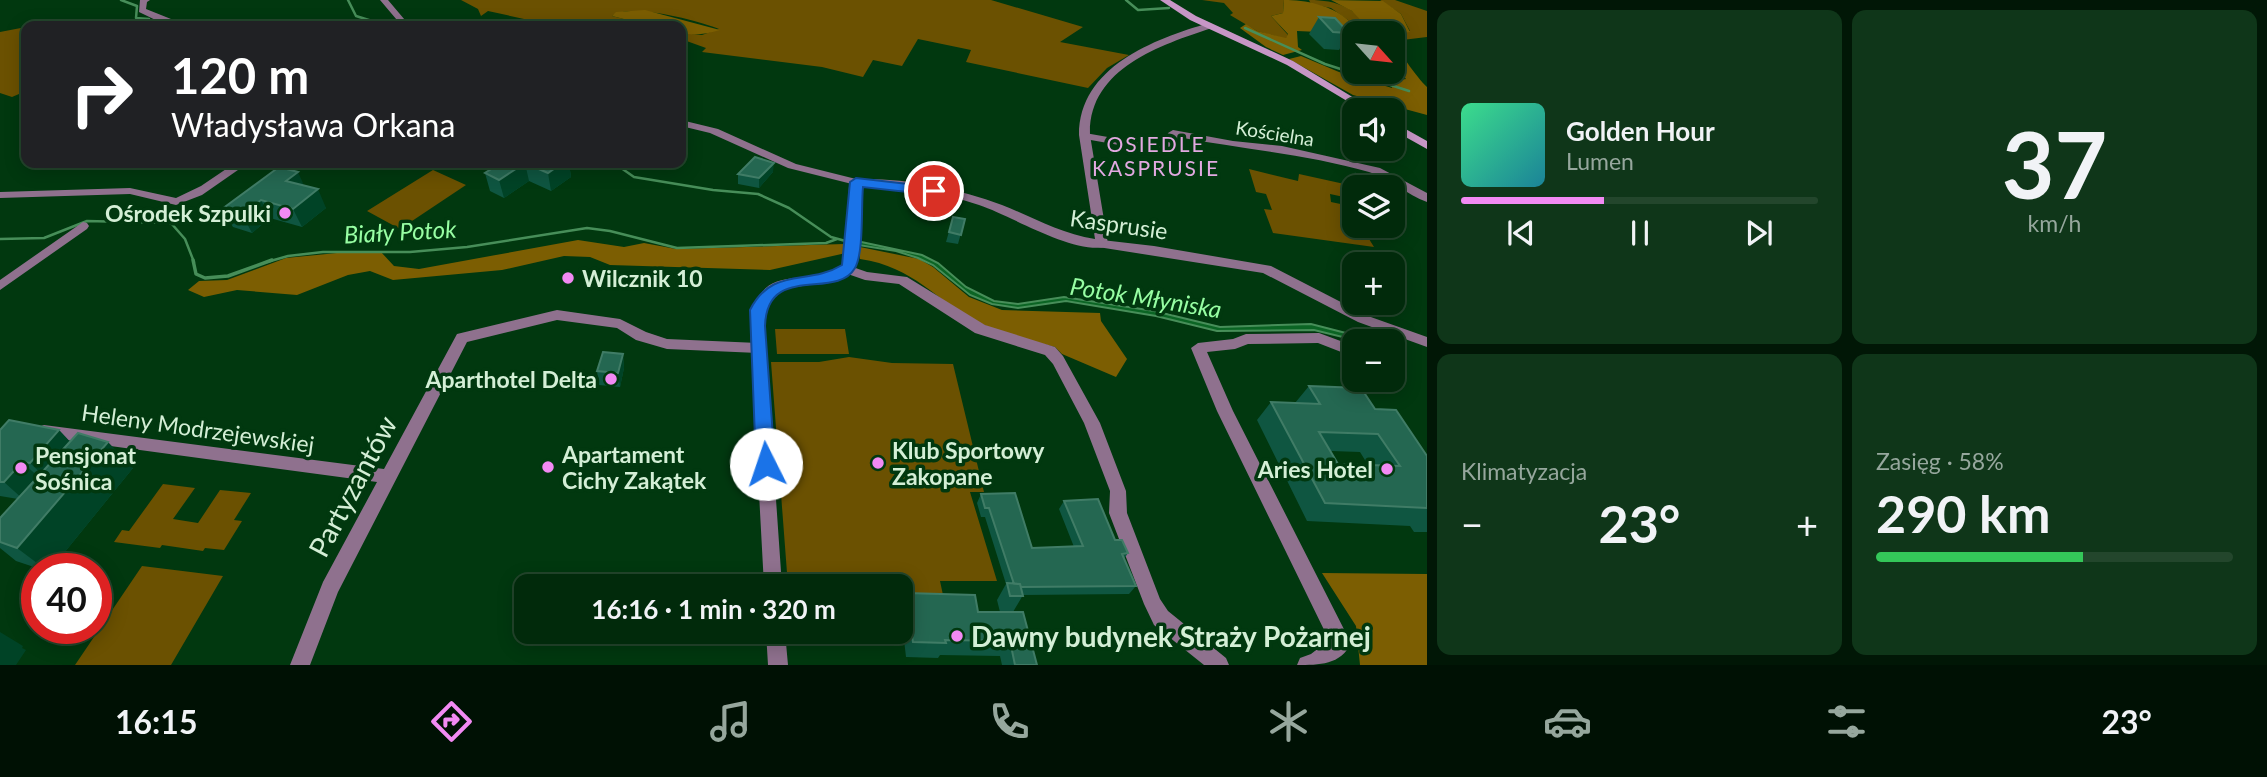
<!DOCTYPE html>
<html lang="pl">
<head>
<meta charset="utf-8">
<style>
	:root { --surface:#012a0b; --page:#0f3619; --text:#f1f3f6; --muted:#96a79d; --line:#23462c; --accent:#f28af3 }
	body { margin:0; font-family:Lato,sans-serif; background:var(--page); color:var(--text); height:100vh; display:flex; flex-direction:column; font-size:26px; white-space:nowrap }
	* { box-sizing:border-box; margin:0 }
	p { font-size:23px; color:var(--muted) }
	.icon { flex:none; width:38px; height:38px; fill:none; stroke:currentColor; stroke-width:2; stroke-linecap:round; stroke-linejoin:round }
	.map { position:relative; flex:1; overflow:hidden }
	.sheet { display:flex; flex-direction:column; gap:10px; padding:10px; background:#011706; width:840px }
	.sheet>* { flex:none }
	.guide { position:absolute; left:21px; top:21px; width:665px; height:147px; border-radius:14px; box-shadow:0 4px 18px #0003,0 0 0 2px var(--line); background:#202124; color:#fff; overflow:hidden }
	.needle { width:46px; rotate:117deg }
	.tools { position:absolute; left:1342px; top:21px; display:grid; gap:14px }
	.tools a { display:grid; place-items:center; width:63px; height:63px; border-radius:14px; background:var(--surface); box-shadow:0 4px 18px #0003,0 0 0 2px var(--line); font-size:35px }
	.speed { position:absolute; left:21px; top:553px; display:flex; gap:14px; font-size:35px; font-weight:700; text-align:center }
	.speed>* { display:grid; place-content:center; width:91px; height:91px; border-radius:50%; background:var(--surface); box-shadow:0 4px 18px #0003,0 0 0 2px var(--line); line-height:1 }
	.speed .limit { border:10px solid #d22; background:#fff; color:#111 }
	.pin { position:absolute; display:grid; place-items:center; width:60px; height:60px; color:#fff; margin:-30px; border:4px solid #fff; border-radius:50%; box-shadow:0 2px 7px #0007 }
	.me { position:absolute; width:77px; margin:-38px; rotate:356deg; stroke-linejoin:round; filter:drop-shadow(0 0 5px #0008) }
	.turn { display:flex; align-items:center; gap:24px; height:147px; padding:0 35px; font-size:32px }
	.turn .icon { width:91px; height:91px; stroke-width:2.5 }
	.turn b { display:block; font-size:49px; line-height:60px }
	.big { font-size:52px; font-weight:700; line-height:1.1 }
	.sheet .tile { flex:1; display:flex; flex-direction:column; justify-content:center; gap:10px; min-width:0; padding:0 24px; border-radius:14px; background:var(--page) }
	.sheet .dial { align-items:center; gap:0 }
	.dial b { font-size:91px; line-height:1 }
	.song { display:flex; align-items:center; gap:21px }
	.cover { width:84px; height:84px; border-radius:10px; background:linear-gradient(135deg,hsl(150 70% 55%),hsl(190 70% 35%)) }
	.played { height:7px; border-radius:4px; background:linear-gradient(90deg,var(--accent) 40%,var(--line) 40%) }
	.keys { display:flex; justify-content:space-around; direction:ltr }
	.heat { display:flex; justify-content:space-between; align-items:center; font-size:38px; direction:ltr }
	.charge { height:10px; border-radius:5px; background:linear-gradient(90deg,#34c759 58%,var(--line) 0) }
	.sheet .tiles { flex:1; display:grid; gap:10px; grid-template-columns:repeat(2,1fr) }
	.trip { position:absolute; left:514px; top:574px; width:399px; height:70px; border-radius:14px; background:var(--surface); box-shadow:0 4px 18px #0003,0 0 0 2px var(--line); font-weight:700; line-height:70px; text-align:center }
	.menu { display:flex; height:112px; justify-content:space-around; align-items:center; background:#001104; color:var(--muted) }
	.menu .icon { width:49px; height:49px }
	.menu .active { color:var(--accent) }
	.menu b { font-size:32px; color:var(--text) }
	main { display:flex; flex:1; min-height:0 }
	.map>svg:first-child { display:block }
	.green { fill:#6b5101 }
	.forest { fill:#7c5e02 }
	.water { fill:#0b6524; stroke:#478e59; stroke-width:2 }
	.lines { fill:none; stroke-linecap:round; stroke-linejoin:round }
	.stream-far1 { stroke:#478e59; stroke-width:2.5 }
	.stream { stroke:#478e59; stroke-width:3.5 }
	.minor { fill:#8f718e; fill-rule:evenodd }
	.tertiary { fill:#8f718e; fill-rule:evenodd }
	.secondary { fill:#c796c6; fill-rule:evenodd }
	.wall { fill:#0f5641; fill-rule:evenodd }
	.shaded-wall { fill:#004326 }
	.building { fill:#246751; stroke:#407c66; stroke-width:2; fill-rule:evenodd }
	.route { fill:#1a73e8; stroke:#114b97; stroke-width:2 }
	.poi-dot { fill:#f28af3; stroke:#01380f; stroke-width:2.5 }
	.labels { text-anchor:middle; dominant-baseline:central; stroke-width:7; stroke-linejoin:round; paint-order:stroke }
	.far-street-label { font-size:19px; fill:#d4efd6; stroke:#01380f }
	.far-neighbourhood-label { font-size:21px; letter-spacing:2px; fill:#e2a9e1; stroke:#01380f }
	.poi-label { font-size:23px; font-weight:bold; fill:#d4efd6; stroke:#01380f; text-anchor:start }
	.street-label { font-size:23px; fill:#d4efd6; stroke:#01380f }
	.water-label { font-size:24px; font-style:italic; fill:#97fea3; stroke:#01380f }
	.near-street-label { font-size:28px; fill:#d4efd6; stroke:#01380f }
	.near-poi-label { font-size:28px; font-weight:bold; fill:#d4efd6; stroke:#01380f; text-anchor:start }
</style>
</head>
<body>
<main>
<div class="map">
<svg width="1427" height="665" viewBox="0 0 1427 665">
	<rect width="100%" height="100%" fill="#01380f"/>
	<!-- green -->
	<path class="green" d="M 461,0 L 991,0 L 1083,27 L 1060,42 L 1129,55 L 1107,68 L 1088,88 L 966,62 L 971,50 L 918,39 L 902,66 L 873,60 L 863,77 L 822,67 L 702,52 L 706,48 L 681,39 L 681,33 L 702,35 L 719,29 C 700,21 629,2 612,16 L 651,26 L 556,26 L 488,11 L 481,16 L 478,9 Z
		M 1202,0 L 1284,0 L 1283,13 L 1271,16 L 1288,35 L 1286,39 L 1257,31 L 1230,15 L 1233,13 L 1224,3 Z
		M 1309,0 C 1338,0 1355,8 1372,31 L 1350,30 L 1348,20 L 1331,8 L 1311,4 Z
		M 1380,0 L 1395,0 L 1427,11 L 1427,37 L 1394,41 L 1394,34 L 1410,31 L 1401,14 Z
		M 26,27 L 26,91 L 12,97 L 0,93 L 0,32 Z
		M 1249,169 L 1298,181 L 1299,174 L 1358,187 L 1342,186 L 1344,197 L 1330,194 L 1331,202 L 1350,206 L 1354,216 L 1354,226 L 1361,226 L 1374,247 L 1273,233 L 1264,209 L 1272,210 L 1266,194 L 1256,192 Z
		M 433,170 L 466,185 L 400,229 L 367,211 Z
		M 775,329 L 845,329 L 849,354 L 777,354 Z
		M 849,357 L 892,363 L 953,364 L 984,492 L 970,492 L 997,581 L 940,581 L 943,595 L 901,595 L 901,586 L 788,586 L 771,362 L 819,362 Z
		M 163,484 L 195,488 L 173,519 L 198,523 L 220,490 L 251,493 L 234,520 L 242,521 L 224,550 L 205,548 L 203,551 L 162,545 L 160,548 L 114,542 L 122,530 L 129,531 Z
		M 142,566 L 223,576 L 171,665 L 75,665 Z"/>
	<!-- forest -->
	<path class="forest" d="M 1284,0 C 1306,0 1331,5 1348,20 L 1350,30 L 1341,33 L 1297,31 L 1298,47 L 1302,50 L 1283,55 L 1266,47 L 1240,28 L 1246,24 L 1257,31 L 1286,38 L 1288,34 L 1271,16 L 1283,13 Z
		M 1331,0 L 1383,1 L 1401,14 L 1410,32 L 1395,34 C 1394,48 1417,77 1427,87 L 1427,115 L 1353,95 L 1289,59 L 1301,56 L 1339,72 L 1392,88 L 1391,81 L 1406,79 L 1393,63 L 1393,33 L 1373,33 L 1352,11 Z
		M 645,10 L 720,30 C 707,34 695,36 681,33 L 681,26 L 651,26 L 612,16 L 616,12 Z
		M 578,240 L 624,247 L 644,243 L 676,249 L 844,244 L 846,253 L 770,270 L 610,265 L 590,257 L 564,256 L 502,270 L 393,280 L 370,271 L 348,275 L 297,295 L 237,290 L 204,297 L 188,290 L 199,281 L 227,280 L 286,258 L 347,252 L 381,252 L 394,266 L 419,269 Z
		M 860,247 L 919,259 L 933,267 L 969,297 L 1002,310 L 1100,313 L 1101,321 L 1127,359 L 1116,377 L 1062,354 L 1055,347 C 1030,340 1001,334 978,322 C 934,300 915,267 860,259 Z
		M 1322,573 L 1427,574 L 1427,665 L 1360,665 L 1356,626 Z"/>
	<!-- water -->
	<path class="water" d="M 852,240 L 922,255 L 938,263 L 966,287 L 994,301 L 1018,304 L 1064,297 L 1154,311 L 1220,327 L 1311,324 L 1377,341 L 1359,341 L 1314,330 L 1217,331 L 1156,316 L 1066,301 L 1018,308 L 992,304 L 970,295 L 933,265 L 918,258 L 896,251 L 852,244 Z"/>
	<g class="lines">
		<!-- stream-far1 -->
		<path class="stream-far1" d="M 121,0 L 137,6 L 136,18 L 149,19 L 149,26
			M 348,0 L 356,16 L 388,26
			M 1126,0 L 1138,10 L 1169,8
			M 1245,28 L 1325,64 L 1409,91
			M 614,163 L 634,177 L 713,190 L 758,194 L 789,208 L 831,237 L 849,242
			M 0,239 L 44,238 L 87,221 L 171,223 L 185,239 L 194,262
			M 267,262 L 288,256 L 323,252 L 410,252 L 467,247 L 587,228 L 610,231 L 677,248 L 826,243 L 837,239"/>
		<!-- stream -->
		<path class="stream" d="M 193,260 L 196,274 L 205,278 L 228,276 L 272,260"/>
		<!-- minor -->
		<path class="minor" d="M 140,0 L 150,0 L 147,2 L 146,9 L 171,19 L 177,26 L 168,26 L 139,12 Z
			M 380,0 L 388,0 L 410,26 L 402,26 Z
			M 681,120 L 718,129 L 796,164 L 860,180 L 862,182 L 856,185 L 788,168 L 710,133 L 681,126 Z
			M 1173,130 L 1233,141 L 1282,146 L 1380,168 L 1427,193 L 1427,202 C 1407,195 1390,178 1369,172 C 1307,154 1241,149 1178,137 L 1175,151 L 1170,154 L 1085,139 L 1080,136 L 1085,133 L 1165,147 L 1168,133 Z
			M 235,163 L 248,163 L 202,195 L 176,205 L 130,194 L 0,198 L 0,192 L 130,188 L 176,198 L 201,186 Z
			M 83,222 L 87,223 L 89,226 L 87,229 L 0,290 L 0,280 Z
			M 1102,240 L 1154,246 L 1271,266 L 1368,316 L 1427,337 L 1427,347 L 1358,322 L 1263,273 L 1098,247 L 1096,244 Z
			M 847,265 L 867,272 L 907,277 L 985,325 L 1055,347 L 1063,356 L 1100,423 L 1126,491 L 1127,513 L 1160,599 L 1168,611 L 1226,658 L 1229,665 L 1204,665 L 1154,625 L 1144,604 L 1109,513 L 1110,491 L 1084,423 L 1053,364 L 1045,355 L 975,333 L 899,284 L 865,280 L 842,272 L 841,269 Z
			M 557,310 L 620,319 L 646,332 L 667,339 L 758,343 L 765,348 L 758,353 L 667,349 L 636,340 L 617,328 L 557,320 L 467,342 L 338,592 L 310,665 L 290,665 L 323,582 L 377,482 L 44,437 L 38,435 L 36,431 L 38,427 L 44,425 L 384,469 L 457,334 Z
			M 1319,333 L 1354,346 L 1354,357 L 1318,343 L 1248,344 L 1235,349 L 1207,352 L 1233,411 L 1351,643 C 1341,665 1319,665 1297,665 L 1300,658 L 1311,654 L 1329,640 L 1217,411 L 1191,348 L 1198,343 L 1233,339 L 1246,334 Z"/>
		<!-- tertiary -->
		<path class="tertiary" d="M 1209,23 L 1212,24 L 1212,28 C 1160,45 1088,69 1090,135 L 1108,244 L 1106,247 C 1072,254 1012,216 979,205 C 941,192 901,185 861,185 L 857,255 L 852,272 L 835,281 L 783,289 L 772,296 L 767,305 L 764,326 L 782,586 L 764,586 L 750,326 C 761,257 799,291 841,267 L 845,255 L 849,186 L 854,180 L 858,179 C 907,178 957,188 1002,205 C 1033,217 1061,234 1095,239 L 1079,135 C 1079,67 1154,39 1209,23 Z
			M 766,632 L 785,632 L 788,665 L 768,665 Z"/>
		<!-- secondary -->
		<path class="secondary" d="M 1160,0 L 1170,0 L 1196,16 L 1293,61 L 1374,110 L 1362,110 L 1287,65 L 1190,20 Z
			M 1393,122 L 1427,141 L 1427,149 L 1393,130 Z"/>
	</g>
	<!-- wall -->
	<path class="wall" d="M 1319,17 L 1349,33 L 1339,50 L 1324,49 L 1309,34 Z
		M 498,163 L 569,163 L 571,177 L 551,191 L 529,181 L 504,198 L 490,191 L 485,173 L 500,164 Z
		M 773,172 L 759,188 L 738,184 L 738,174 Z
		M 1356,174 L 1399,182 L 1402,193 L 1393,205 L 1393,187 L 1354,187 L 1354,210 L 1350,209 L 1345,205 L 1342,193 Z
		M 304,186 L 326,208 L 302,227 L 270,218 L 252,233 L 233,227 L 222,209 Z
		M 953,217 L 965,219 L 958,244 L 946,242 Z
		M 623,354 L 624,368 L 620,387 L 599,385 L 597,371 Z
		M 1309,386 L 1375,409 L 1427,456 L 1427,532 L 1414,532 L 1410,526 L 1307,521 L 1257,420 L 1271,402 L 1295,403 ZM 1331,451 L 1360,452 L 1368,465 L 1338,464 Z
		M 0,430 L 59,430 L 70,442 L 133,468 L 51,569 L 40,569 L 16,561 L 0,548 L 0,518 L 18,499 L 0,496 Z
		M 981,494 L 1032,548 L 1074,547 L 1059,509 L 1064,501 L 1115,540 L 1128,553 L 1124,559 L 1136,586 L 1129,594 L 1023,595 L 1013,612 L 1000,612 L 997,600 L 1006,584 L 985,517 L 981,517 L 977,503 Z
		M 906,593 L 978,612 L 1037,665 L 1002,665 L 1000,656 L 940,655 L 938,658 L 906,657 L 904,640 L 899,640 L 898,632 L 901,632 L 901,605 Z"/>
	<!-- shaded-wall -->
	<path class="shaded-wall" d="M 525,163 L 529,181 L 504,198 L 499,180 Z
		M 562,163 L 569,163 L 571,177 L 551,191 L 548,173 Z
		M 774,163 L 773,172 L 759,188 L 759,178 Z
		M 298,172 L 306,190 L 286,181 Z
		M 318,189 L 326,208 L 302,227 L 293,209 Z
		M 261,200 L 270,218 L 252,233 L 242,214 Z
		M 623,354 L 624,368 L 620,387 L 618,373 Z
		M 59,430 L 77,449 L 49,481 L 30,463 Z
		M 108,442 L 133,468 L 51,569 L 45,569 L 17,548 Z
		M 22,462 L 42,480 L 24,500 L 4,482 Z
		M 0,632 L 23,646 L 22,648 L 26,650 L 16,665 L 0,665 Z"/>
	<!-- building -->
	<path class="building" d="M 1319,17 L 1335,18 L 1349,33 L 1333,32 Z
		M 755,157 L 774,163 L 759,178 L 738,174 Z
		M 501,163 L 562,163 L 548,173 L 525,163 L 499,180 L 485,173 Z
		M 279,167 L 298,172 L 286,181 L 318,189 L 293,209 L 261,200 L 242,214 L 222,209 Z
		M 1356,174 L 1399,182 L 1402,193 L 1393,192 L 1393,187 L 1354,187 L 1354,191 L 1352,179 L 1357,180 Z
		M 953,217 L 965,219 L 961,235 L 949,232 Z
		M 603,352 L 623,354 L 618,373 L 597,371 Z
		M 1309,386 L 1361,388 L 1375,409 L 1396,410 L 1427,456 L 1427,508 L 1325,503 L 1271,402 L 1320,404 ZM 1319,432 L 1378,434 L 1400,466 L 1338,464 Z
		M 9,420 L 59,430 L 30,463 L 22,462 L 4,482 L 0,482 L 0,430 Z
		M 78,433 L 108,442 L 17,548 L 0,542 L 0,518 Z
		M 1015,493 L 1032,548 L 1083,546 L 1064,501 L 1098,499 L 1115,540 L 1122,540 L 1128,553 L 1122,554 L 1136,586 L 1021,587 L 1020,584 L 1014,584 L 989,508 L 985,508 L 981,494 Z
		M 1007,583 L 1020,584 L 1023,596 L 1010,596 Z
		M 906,593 L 975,595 L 978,612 L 1023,612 L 1037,665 L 1015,665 L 1010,641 L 945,640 L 946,643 L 913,642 L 910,625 L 906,624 L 904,611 L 908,611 Z"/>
	<!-- route -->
	<path class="route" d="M 856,178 L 934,187 L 941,191 L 934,195 L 863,187 C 861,207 864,252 855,268 C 836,301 767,262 765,326 L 775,464 L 772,470 L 766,472 L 759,470 L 756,464 L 750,310 C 772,266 808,286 842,265 L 850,182 Z"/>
	<!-- markers -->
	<g class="poi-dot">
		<circle cx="285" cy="213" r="7"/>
		<circle cx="568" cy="278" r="7"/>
		<circle cx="611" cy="379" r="7"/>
		<circle cx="878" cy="463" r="7"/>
		<circle cx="548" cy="467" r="7"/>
		<circle cx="21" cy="468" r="7"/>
		<circle cx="1387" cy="469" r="7"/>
		<circle cx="957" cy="636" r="7"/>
	</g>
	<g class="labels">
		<!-- far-street labels -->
		<g class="far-street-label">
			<text transform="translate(1275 133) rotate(9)">Kościelna</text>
		</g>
		<!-- far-neighbourhood labels -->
		<g class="far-neighbourhood-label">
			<text x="1156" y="143">OSIEDLE<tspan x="1156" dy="24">KASPRUSIE</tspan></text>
		</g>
		<!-- poi labels -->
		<g class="poi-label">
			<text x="271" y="213" text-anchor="end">Ośrodek Szpulki</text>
			<text x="582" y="278">Wilcznik 10</text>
			<text x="597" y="379" text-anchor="end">Aparthotel Delta</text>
			<text x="892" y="450">Klub Sportowy<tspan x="892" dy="26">Zakopane</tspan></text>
			<text x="562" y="454">Apartament<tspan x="562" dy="26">Cichy Zakątek</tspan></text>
			<text x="35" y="455">Pensjonat<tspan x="35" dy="26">Sośnica</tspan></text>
			<text x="1373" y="469" text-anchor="end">Aries Hotel</text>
		</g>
		<!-- street labels -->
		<g class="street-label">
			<text transform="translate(1119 224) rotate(8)">Kasprusie</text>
			<text transform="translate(198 428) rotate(8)">Heleny Modrzejewskiej</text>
		</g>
		<!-- water labels -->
		<g class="water-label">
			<text transform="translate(400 231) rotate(-3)">Biały Potok</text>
			<text transform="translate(1146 297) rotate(9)">Potok Młyniska</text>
		</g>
		<!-- near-street labels -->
		<g class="near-street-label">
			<text transform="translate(352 486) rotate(-62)">Partyzantów</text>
		</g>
		<!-- near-poi labels -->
		<g class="near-poi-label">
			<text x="971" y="636">Dawny budynek Straży Pożarnej</text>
		</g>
	</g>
</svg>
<div class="tools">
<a><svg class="needle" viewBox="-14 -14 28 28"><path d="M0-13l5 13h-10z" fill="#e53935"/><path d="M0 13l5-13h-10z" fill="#96a79d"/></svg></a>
<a><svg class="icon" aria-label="sound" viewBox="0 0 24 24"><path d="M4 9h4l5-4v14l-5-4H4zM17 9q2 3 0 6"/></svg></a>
<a><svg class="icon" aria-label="layers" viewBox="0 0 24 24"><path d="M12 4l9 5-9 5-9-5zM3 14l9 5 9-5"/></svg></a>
<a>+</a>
<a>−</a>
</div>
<div class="speed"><div class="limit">40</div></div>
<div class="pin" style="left:934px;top:191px;background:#d93025"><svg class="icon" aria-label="arrive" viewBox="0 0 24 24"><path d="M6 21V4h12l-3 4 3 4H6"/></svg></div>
<svg class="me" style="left:766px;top:464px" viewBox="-20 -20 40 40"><circle r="19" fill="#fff"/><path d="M0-13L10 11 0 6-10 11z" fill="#1a73e8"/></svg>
<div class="trip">16:16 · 1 min · 320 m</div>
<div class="guide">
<div class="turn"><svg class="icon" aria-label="right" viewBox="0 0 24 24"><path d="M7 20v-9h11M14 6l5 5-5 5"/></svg><div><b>120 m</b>Władysława Orkana</div></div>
</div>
</div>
<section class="sheet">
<div class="tiles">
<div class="tile">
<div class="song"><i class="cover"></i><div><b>Golden Hour</b><p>Lumen</p></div></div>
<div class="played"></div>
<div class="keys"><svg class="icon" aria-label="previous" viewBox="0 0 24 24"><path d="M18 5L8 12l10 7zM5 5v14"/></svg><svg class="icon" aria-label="pause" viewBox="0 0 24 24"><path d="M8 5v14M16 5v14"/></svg><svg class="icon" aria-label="next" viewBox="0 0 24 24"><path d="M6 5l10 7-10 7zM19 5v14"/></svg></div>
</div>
<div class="tile dial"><b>37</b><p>km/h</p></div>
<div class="tile"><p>Klimatyzacja</p>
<div class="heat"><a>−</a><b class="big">23°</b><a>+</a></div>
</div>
<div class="tile"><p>Zasięg · 58%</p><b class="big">290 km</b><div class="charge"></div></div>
</div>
</section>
</main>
<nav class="menu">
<b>16:15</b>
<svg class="icon active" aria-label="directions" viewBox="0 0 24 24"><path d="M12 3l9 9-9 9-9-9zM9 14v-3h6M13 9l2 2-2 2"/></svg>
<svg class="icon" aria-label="music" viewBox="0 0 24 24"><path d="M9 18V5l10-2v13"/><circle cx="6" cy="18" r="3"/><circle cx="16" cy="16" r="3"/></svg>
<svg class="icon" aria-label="phone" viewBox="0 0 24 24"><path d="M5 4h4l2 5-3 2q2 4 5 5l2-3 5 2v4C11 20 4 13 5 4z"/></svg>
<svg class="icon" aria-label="climate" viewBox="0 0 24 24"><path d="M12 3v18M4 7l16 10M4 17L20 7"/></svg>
<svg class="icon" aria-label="car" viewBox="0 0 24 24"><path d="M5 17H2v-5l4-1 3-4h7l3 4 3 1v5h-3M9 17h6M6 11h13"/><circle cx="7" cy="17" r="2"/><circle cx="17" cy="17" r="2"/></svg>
<svg class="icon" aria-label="filters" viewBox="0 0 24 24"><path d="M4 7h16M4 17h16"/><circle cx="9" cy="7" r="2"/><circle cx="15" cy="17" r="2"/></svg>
<b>23°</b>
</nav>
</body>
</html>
